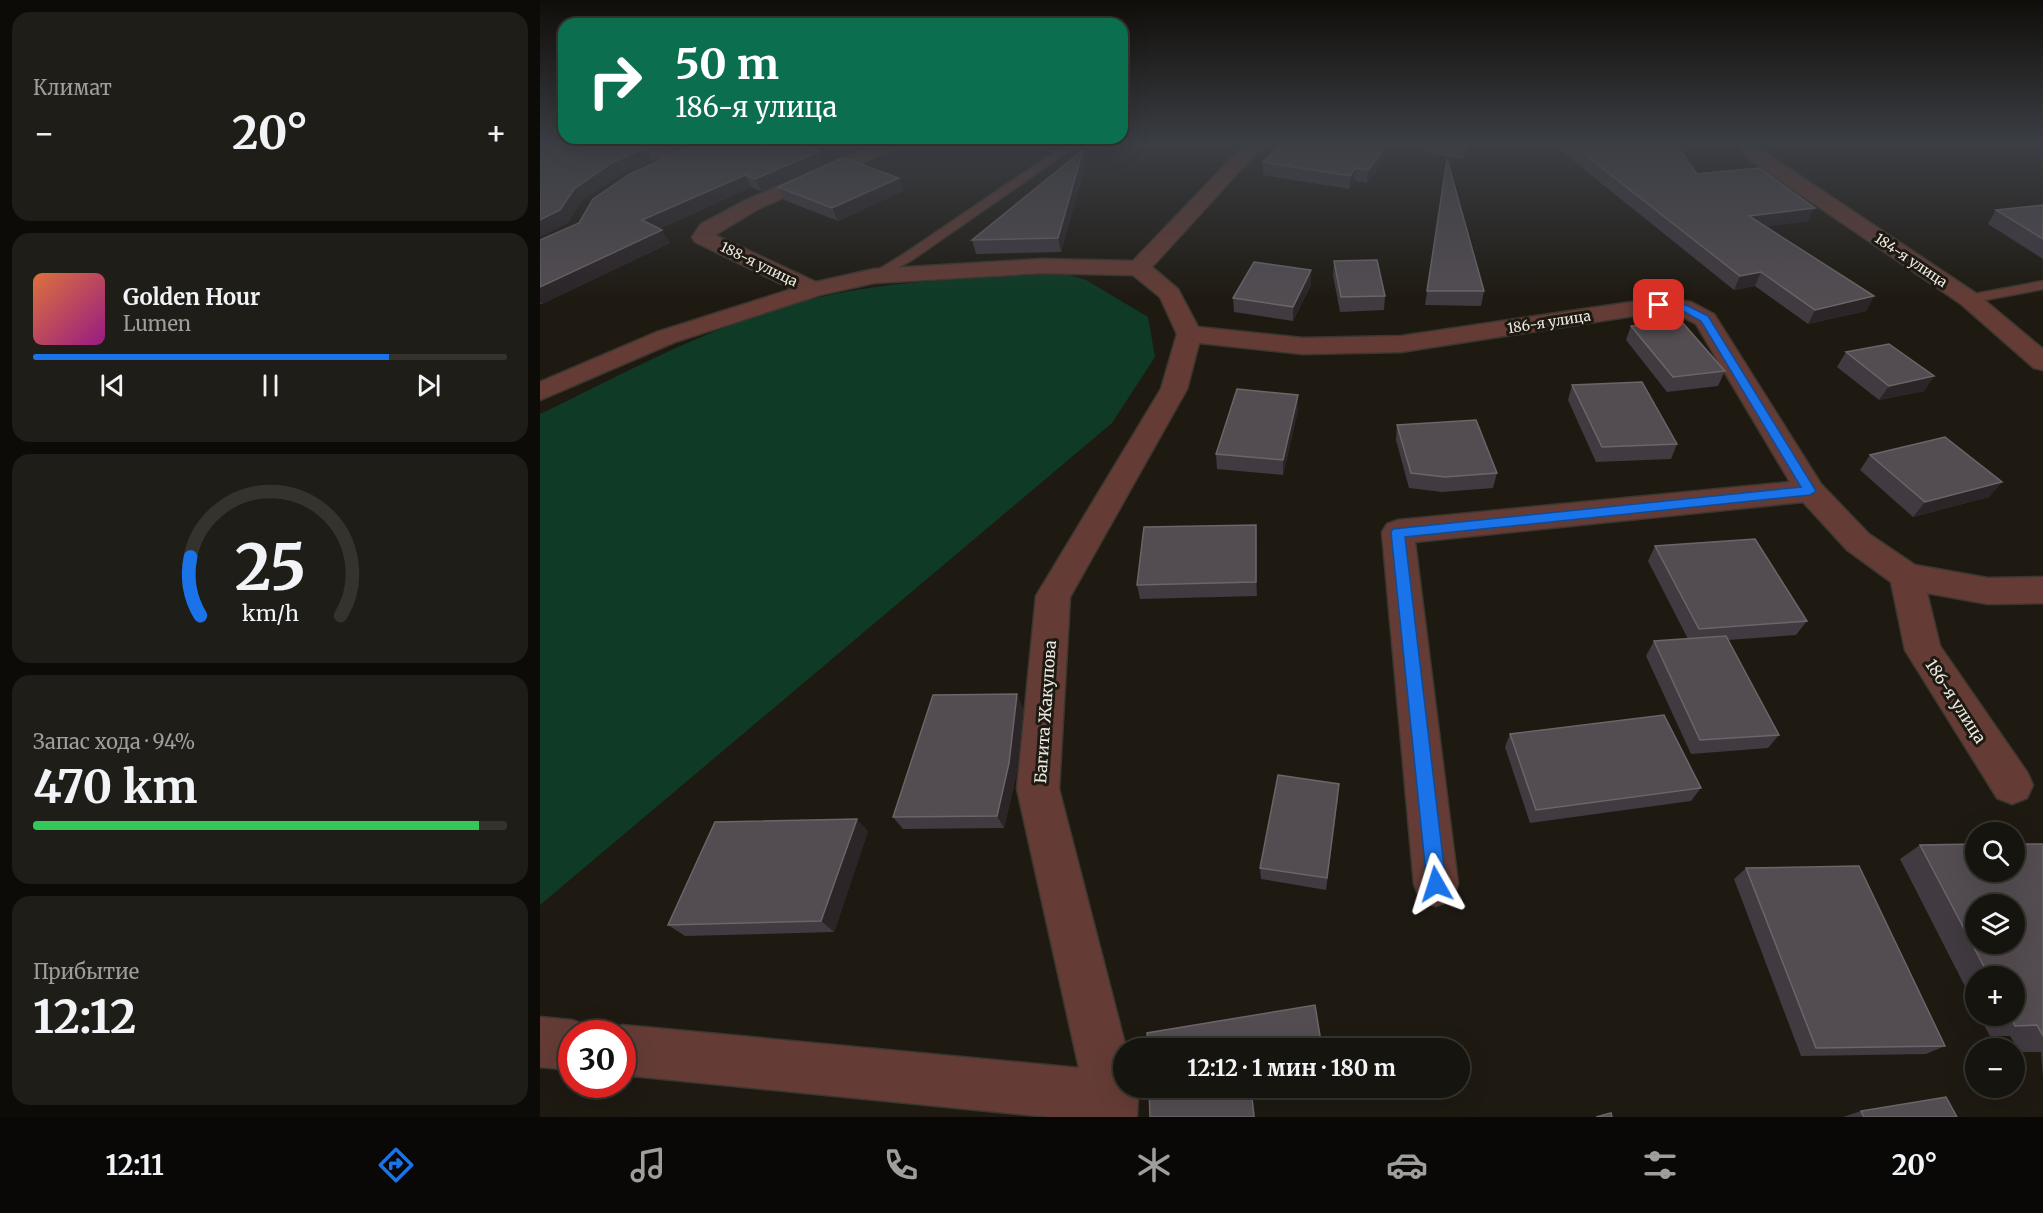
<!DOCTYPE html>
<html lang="ru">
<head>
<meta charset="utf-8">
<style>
	:root { --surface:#16140e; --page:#1f1d17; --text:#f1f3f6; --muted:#9e9e9e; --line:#35332e; --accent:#1a73e8 }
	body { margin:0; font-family:Merriweather,serif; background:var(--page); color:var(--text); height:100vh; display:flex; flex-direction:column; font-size:22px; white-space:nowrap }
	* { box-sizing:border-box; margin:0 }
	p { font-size:20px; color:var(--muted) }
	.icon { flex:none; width:33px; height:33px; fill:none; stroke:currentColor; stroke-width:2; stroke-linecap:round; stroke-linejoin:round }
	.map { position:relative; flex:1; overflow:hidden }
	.panel { display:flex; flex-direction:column; gap:12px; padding:12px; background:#0c0b08; width:540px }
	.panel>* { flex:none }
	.guide { position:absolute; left:18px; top:18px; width:570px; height:126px; border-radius:18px; box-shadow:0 6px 24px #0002,0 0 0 2px var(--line); background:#0b6e4f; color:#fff; overflow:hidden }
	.tools { position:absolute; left:1425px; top:822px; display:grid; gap:12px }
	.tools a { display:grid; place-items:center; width:60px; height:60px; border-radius:50%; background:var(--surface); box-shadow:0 6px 24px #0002,0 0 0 2px var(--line); font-size:30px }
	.speed { position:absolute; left:18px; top:1020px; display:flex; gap:12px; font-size:30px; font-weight:700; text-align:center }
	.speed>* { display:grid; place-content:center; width:78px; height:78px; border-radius:50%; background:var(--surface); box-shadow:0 6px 24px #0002,0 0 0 2px var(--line); line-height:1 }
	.speed .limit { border:9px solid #d22; background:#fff; color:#111 }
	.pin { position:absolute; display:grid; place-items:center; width:51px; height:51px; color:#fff; margin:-26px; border-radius:12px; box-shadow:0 3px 9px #0006 }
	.me { position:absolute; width:66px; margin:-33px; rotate:354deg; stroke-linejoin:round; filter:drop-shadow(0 0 4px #0008) }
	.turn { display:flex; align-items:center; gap:21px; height:126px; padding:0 18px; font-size:27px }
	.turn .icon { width:78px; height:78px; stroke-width:2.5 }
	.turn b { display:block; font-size:42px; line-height:51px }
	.big { font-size:45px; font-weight:700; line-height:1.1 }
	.panel .tile { flex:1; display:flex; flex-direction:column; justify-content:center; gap:9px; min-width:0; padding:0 21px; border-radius:18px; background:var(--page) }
	.panel .dial { align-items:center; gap:0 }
	.dial svg { height:156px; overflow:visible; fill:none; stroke:var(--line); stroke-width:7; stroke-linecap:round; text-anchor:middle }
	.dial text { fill:var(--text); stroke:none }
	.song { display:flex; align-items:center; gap:18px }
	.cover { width:72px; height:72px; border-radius:9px; background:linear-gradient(135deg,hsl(20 70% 55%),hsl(310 70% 35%)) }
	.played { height:6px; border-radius:3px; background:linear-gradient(90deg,var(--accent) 75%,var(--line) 75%) }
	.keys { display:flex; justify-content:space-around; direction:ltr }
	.heat { display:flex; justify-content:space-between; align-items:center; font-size:33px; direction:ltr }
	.charge { height:9px; border-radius:4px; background:linear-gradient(90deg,#34c759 94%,var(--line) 0) }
	.trip { position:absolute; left:573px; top:1038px; width:357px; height:60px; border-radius:30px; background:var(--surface); box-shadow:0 6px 24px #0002,0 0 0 2px var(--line); font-weight:700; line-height:60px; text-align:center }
	.dock { display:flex; height:96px; justify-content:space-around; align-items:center; background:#090806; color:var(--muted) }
	.dock .icon { width:42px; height:42px }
	.dock .selected { color:var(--accent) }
	.dock b { font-size:27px; color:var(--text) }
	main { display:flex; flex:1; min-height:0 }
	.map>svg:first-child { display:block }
	.green { fill:#0e3a26 }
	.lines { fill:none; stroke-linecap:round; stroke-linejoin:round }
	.lane-casing { stroke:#3b372f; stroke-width:3 }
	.street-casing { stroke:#3b372f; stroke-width:3 }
	.lane { fill:#643c35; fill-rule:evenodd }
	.street { fill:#643c35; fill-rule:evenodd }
	.wall { fill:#413a41 }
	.shaded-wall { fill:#2b2527 }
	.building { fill:#534d52; stroke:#6b6569; stroke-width:1.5; fill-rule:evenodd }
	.route { fill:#1a73e8; stroke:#114b97; stroke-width:1.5 }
	.labels { text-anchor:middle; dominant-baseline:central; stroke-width:6; stroke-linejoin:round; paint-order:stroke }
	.far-street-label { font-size:14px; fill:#ebe9e2; stroke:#1e1a12 }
	.street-label { font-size:16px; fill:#ebe9e2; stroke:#1e1a12 }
</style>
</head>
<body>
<main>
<section class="panel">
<div class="tile"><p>Климат</p>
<div class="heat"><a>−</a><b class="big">20°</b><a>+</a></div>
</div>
<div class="tile">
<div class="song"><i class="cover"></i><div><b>Golden Hour</b><p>Lumen</p></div></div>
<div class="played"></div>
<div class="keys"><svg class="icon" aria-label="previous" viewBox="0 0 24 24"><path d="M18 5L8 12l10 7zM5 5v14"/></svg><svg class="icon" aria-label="pause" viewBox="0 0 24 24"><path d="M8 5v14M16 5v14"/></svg><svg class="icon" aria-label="next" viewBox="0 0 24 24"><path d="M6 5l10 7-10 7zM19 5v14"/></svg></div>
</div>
<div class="tile dial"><svg viewBox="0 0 100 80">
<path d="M14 69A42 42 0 1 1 86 69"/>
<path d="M14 69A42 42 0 0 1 9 39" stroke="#1a73e8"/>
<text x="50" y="56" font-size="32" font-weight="700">25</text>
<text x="50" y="72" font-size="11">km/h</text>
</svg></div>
<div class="tile"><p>Запас хода · 94%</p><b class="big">470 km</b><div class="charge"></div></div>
<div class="tile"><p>Прибытие</p><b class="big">12:12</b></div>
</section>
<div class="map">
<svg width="1503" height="1117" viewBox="0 0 1503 1117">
	<rect width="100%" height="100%" fill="#1e1a12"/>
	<!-- green -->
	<path class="green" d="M 522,273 L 546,280 L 608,317 L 615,357 L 572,423 L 0,905 L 0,414 C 87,372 173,324 268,300 C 350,279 438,279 522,273 Z"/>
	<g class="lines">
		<defs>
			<path id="lane" d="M 528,143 L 540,143 L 372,260 L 338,279 L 334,280 L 328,276 L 364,254 Z
				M 1503,281 L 1503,289 L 1429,303 L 1423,299 L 1429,295 Z"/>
			<path id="street" d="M 18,143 L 76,143 L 143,150 L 150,152 L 152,156 L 150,160 L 143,162 L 27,148 L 21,147 Z
				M 337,143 L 361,143 L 358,147 L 218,209 L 175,235 L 276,282 L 334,269 L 502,259 L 593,261 L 706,143 L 725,143 L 612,267 L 638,289 L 658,327 L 763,338 L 861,336 L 1119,298 L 1151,302 L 1174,314 L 1281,484 L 1329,534 L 1375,565 L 1448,578 L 1503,577 L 1503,603 L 1448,604 L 1387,593 L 1400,646 L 1487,772 L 1493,785 L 1487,798 L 1472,804 L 1457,798 L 1365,650 L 1351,582 L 1307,550 L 1263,502 L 875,542 L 918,884 L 912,900 L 896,906 L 880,900 L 874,884 L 842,532 L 847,524 L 858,520 L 1250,482 L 1156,324 L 1137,314 L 1119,312 L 861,352 L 763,354 L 659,343 L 647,389 L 530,597 L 519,789 L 586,1048 L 584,1048 L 584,1088 L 596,1088 L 598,1097 L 597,1117 L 509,1117 L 82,1075 L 82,1034 L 64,1034 L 82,1025 L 539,1068 L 477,789 L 496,596 L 621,389 L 637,334 L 620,297 L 593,275 L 502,273 L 334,283 L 280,295 L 135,342 L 0,400 L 0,382 L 117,332 L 252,289 L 155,242 L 152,237 L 161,224 L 204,201 Z
				M 1196,143 L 1215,143 L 1224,152 L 1437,294 L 1503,349 L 1503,370 L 1494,368 L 1421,304 L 1210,160 Z
				M 0,1017 L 32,1020 L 50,1027 L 52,1034 L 32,1034 L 32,1070 L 0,1067 Z"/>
		</defs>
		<!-- lane casing -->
		<use href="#lane" class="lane-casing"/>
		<!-- street casing -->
		<use href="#street" class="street-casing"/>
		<!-- lane -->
		<use href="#lane" class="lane"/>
		<!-- street -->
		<use href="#street" class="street"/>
	</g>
	<!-- wall -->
	<path class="wall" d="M 96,143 L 152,143 L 141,148 Z
		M 743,143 L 855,143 L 855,145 L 827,183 L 815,181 L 809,189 L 723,175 L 723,162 Z
		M 885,143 L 931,143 L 924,159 L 884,153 Z
		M 1011,143 L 1135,143 L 1157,174 L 1268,221 L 1226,226 L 1334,296 L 1326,311 L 1268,324 L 1215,286 L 1194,290 Z
		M 907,159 L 944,291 L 941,306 L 885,305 Z
		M 546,162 L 521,252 L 436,254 L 432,240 Z
		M 285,163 L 221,191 L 211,187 L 119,229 L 130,243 L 2,304 L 0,304 L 0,240 L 39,223 L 90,174 Z
		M 359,178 L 363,191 L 298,221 L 244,200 L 238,187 Z
		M 1503,205 L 1503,259 L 1448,224 L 1456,210 Z
		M 794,261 L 845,296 L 844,310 L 800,312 L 793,275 Z
		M 771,285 L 753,321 L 694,312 L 693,298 Z
		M 1091,326 L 1185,371 L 1178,386 L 1127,392 L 1086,340 Z
		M 1306,352 L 1394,376 L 1384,391 L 1339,400 L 1297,367 Z
		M 1032,385 L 1137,444 L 1131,459 L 1056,462 L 1028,400 Z
		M 758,395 L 758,410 L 743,475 L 677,469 L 676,454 Z
		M 857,425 L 957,473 L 953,488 L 902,492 L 869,488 L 856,440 Z
		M 1330,455 L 1462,482 L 1449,497 L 1373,517 L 1320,470 Z
		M 716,525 L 717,596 L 600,599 L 597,585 Z
		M 1115,546 L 1267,621 L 1256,635 L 1188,640 L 1239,735 L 1228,748 L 1151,754 L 1106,656 L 1114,641 L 1148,639 L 1108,561 Z
		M 483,708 L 476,776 L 464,828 L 363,829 L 353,817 Z
		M 970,734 L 1161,788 L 1151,801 L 990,823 L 965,747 Z
		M 798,797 L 786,890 L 721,879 L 720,868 Z
		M 328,831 L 294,932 L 145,936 L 128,925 Z
		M 1503,844 L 1503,1077 L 1501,1052 L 1480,1052 L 1470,1036 L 1450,1036 L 1439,1016 L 1474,1016 L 1474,976 L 1436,976 L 1436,1008 L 1360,859 L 1380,845 Z
		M 1206,868 L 1405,1046 L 1386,1054 L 1261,1056 L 1194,879 Z
		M 609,1088 L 754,1088 L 712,1095 L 715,1117 L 610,1117 Z
		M 1321,1111 L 1417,1117 L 1303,1117 Z"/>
	<!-- shaded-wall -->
	<path class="shaded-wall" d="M 138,143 L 152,143 L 141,148 Z
		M 848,143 L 855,143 L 855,145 L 827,183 L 828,170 Z
		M 928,143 L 931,143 L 924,159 L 925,148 Z
		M 106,148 L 112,160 L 81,174 L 42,201 L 28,223 L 0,237 L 0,220 L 34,189 L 73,162 Z
		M 543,150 L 546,162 L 521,252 L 518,238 Z
		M 280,151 L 285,163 L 221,191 L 215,179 Z
		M 815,168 L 815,181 L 809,189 L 810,176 Z
		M 205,175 L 211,187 L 109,233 L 102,220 Z
		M 359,178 L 363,191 L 298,221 L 292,208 Z
		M 1275,208 L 1268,221 L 1203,229 L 1209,216 Z
		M 122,230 L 130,243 L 2,304 L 0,302 L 0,287 Z
		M 771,270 L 771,285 L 753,321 L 753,307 Z
		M 1221,272 L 1215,286 L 1194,290 L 1200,276 Z
		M 1334,296 L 1326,311 L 1268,324 L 1275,310 Z
		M 1394,376 L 1384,391 L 1339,400 L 1349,386 Z
		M 758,395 L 758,410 L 743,475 L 743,460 Z
		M 1462,482 L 1449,497 L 1373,517 L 1385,502 Z
		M 716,525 L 716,539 L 717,596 L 716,582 Z
		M 477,694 L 483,708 L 476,776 L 464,828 L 457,816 Z
		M 317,819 L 328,831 L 294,932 L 281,921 Z"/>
	<!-- building -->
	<path class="building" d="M 0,143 L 62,143 L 106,148 L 73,162 L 34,189 L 20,210 L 0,220 Z
		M 160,143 L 257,143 L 280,151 L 215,179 L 205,175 L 102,220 L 122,230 L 0,287 L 0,240 L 39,223 L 53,199 L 90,174 Z
		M 743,143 L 848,143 L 828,170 L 815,168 L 810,176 L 723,162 Z
		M 885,143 L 928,143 L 925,148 Z
		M 1030,143 L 1135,143 L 1157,174 L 1219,168 L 1275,208 L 1209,216 L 1334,296 L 1275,310 L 1221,272 L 1200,276 Z
		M 543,150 L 518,238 L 432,240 Z
		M 303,158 L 359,178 L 292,208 L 238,187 Z
		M 907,159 L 944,291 L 887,291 Z
		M 1503,205 L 1503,239 L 1456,210 Z
		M 837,260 L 845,296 L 801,297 L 794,261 Z
		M 714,262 L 771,270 L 753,307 L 693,298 Z
		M 1141,321 L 1185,371 L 1133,377 L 1091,326 Z
		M 1349,344 L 1394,376 L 1349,386 L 1306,352 Z
		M 1102,382 L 1137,444 L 1062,447 L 1032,385 Z
		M 697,389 L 758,395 L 743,460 L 676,454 Z
		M 936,420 L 957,473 L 905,477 L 871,473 L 857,425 Z
		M 1405,437 L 1462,482 L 1385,502 L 1330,455 Z
		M 716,525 L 716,582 L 597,585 L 604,527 Z
		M 1215,539 L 1267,621 L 1159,629 L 1115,546 Z
		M 1186,636 L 1239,735 L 1160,740 L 1114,641 Z
		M 477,694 L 469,763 L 457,816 L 353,817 L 393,695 Z
		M 1124,715 L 1161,788 L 996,810 L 970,734 Z
		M 738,775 L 799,784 L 787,878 L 720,868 Z
		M 317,819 L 281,921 L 128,925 L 175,822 Z
		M 1436,844 L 1436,872 L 1474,872 L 1474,844 L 1503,844 L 1503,1036 L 1497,1025 L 1475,1026 L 1470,1016 L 1474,1016 L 1474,976 L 1449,976 L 1380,845 ZM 1436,904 L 1474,904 L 1474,944 L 1436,944 Z
		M 1319,866 L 1405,1046 L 1276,1048 L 1206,868 Z
		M 775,1005 L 782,1048 L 608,1048 L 607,1033 Z
		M 609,1088 L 715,1088 L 711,1088 L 714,1117 L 610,1117 Z
		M 1406,1097 L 1417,1117 L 1324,1117 L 1321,1111 Z
		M 1071,1113 L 1072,1117 L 1056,1117 Z"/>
	<!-- sky -->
	<linearGradient id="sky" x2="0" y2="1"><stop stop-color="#100e0a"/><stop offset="0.48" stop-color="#3b3e44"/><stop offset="1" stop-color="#3b3e44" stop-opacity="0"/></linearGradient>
	<rect width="1503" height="299" fill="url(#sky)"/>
	<!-- route -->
	<path class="route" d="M 1119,302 L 1146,305 L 1168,316 L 1276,491 L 1270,495 L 865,537 L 906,884 L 903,890 L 896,893 L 890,890 L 887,884 L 851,532 L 853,529 L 1261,487 L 1161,321 L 1141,310 L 1116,307 L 1116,303 Z"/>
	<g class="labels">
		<!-- far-street labels -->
		<g class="far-street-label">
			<text transform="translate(1371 260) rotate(34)">184-я улица</text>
			<text transform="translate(219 264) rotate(26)">188-я улица</text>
			<text transform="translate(1009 322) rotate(-9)">186-я улица</text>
		</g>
		<!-- street labels -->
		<g class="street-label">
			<text transform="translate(1416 701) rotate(57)">186-я улица</text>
			<text transform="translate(505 712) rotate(-86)">Багита Жакупова</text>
		</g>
	</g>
</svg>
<div class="tools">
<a><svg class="icon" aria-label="search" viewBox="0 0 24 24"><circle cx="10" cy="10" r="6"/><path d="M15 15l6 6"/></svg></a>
<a><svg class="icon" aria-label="layers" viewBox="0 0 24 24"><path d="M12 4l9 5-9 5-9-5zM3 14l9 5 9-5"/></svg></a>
<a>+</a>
<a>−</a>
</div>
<div class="speed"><div class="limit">30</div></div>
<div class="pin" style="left:1119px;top:305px;background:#d93025"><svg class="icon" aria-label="arrive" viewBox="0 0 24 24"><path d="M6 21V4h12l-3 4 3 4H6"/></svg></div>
<svg class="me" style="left:896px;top:884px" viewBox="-20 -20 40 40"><path d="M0-17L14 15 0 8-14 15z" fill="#1a73e8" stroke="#fff" stroke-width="4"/></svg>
<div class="trip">12:12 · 1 мин · 180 m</div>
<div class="guide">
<div class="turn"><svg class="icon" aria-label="right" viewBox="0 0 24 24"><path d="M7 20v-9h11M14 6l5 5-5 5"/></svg><div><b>50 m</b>186-я улица</div></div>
</div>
</div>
</main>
<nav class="dock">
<b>12:11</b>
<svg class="icon selected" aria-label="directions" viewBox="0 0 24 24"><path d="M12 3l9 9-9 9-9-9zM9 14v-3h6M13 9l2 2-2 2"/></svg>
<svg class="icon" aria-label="music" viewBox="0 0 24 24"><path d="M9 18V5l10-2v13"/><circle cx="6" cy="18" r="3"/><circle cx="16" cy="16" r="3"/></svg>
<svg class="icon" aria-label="phone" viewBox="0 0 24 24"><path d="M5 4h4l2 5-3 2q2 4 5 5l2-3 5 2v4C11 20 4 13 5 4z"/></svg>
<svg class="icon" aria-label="climate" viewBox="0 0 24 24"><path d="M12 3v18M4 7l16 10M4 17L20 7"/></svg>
<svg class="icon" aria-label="car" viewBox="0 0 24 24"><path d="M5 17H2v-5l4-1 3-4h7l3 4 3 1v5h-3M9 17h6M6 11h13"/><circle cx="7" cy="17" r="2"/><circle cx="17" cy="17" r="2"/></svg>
<svg class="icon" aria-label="filters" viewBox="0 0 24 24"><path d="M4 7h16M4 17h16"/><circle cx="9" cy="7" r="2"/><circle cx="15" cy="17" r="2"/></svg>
<b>20°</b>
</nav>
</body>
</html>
